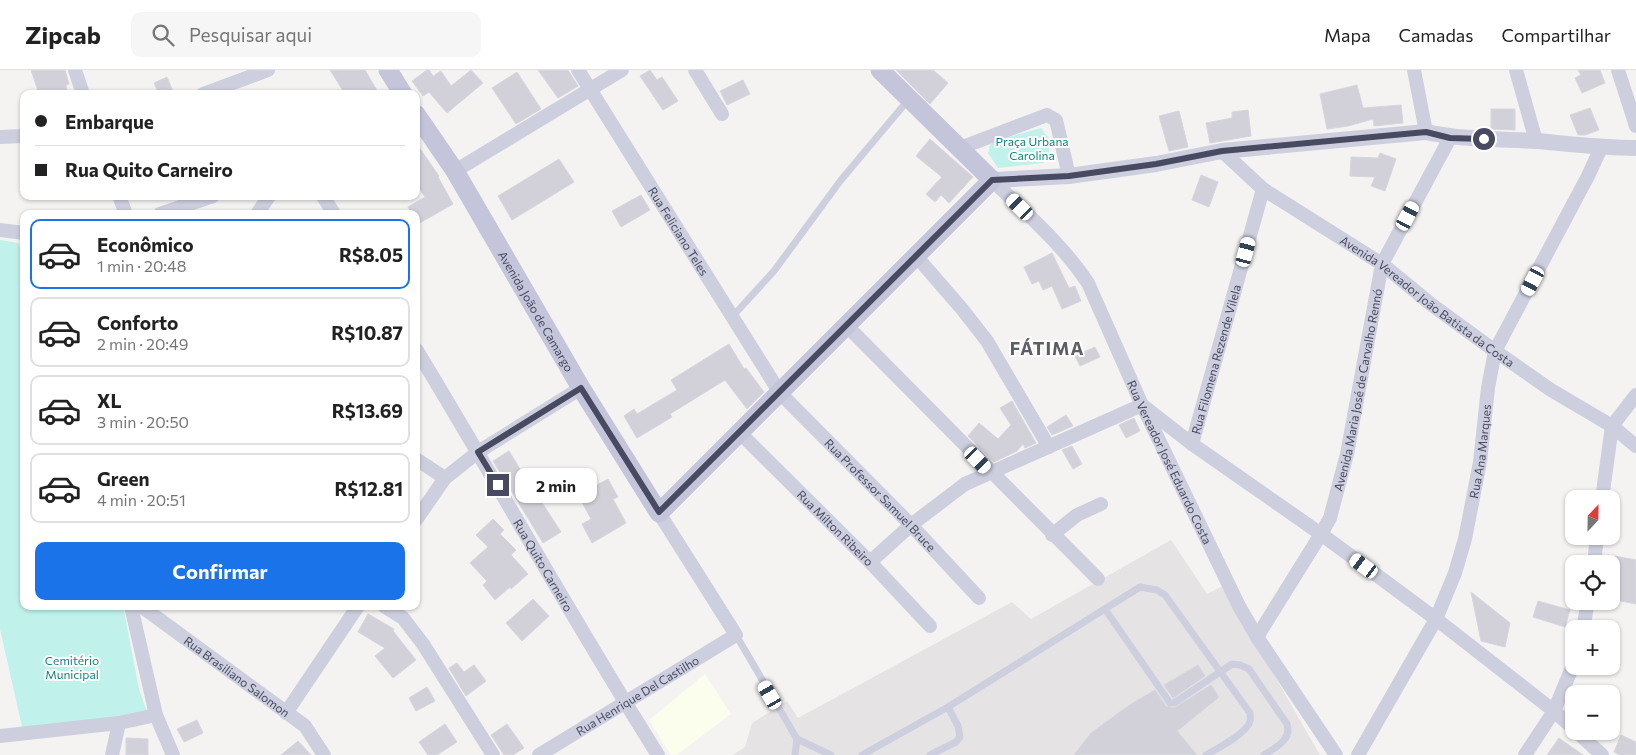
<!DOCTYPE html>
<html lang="pt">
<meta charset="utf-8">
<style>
body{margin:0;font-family:Commissioner,sans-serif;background:#f6f6f6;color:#222;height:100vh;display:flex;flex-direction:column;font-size:19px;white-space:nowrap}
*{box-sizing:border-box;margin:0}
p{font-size:16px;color:#767676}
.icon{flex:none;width:28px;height:28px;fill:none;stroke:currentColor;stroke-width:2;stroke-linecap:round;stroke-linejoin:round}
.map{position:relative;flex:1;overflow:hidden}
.side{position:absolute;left:20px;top:140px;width:400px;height:400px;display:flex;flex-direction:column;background:#fff;border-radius:10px;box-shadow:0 1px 4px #0004}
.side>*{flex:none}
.guide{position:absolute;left:20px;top:20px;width:400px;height:110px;border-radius:10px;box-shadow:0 1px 4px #0004;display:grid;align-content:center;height:110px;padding:0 15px;background:#fff}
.needle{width:32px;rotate:22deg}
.buttons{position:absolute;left:1565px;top:420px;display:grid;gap:10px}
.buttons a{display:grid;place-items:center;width:55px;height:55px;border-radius:10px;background:#fff;box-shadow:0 1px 4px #0004;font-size:25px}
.end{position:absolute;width:22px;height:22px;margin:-11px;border:6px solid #484a61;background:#fff;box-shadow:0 0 0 2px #fff}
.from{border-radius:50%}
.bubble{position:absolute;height:35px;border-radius:10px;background:#fff;box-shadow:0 1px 4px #0004;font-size:16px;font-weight:700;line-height:35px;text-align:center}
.car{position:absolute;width:15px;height:30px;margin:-15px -8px;border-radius:6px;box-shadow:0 0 4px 1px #0007;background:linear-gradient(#fff 24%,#345 0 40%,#fff 0 76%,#345 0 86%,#fff 0)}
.guide b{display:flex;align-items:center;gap:18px;height:48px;font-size:19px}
.guide b+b{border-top:1px solid #e0e0e0}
.guide i{width:12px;height:12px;background:#222}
ul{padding:9px 0 0;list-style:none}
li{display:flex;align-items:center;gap:15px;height:70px;margin:0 10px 8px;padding:0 5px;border:2px solid #e0e0e0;border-radius:10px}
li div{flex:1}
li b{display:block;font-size:19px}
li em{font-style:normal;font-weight:700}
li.on{border-color:#1a73e8}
li>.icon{width:45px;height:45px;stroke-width:1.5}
.action{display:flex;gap:10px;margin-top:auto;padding:10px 15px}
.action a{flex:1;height:58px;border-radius:10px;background:#1a73e8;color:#fff;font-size:20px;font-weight:700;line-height:58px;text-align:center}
header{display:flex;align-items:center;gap:30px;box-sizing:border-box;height:70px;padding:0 25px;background:#fff;border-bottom:1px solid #e0e0e0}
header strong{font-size:24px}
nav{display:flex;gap:28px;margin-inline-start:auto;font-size:18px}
.search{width:350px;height:45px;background:#f6f6f6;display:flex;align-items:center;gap:12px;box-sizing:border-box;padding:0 18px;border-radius:10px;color:#767676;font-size:19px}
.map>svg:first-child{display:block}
</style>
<header>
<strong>Zipcab</strong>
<div class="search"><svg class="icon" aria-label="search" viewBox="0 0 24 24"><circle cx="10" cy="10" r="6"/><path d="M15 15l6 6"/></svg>Pesquisar aqui</div>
<nav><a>Mapa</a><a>Camadas</a><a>Compartilhar</a></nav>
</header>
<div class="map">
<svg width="1636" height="685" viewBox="0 0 1636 685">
<rect width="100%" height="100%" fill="#f4f3f2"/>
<polygon fill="#fbfded" points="705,604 731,644 677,685 671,685 649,650"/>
<polygon fill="#e5e3e4" points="1171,470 1207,524 1223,516 1320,685 733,685 745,677 752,653 787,631 798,648 1012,532 1031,549"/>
<g fill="#c0f2eb">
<polygon points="1041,58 1050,70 1049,83 1044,93 998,98 988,83 991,72"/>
<polygon points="0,170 18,173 24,189 24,536 123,536 139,619 147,642 131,654 23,661 0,559"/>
</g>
<g fill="#d2d1d9" stroke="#d7d6dd">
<polygon points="31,0 65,0 69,14 66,15 67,24 39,24"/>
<polygon points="330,0 365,0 379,24 345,24"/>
<polygon points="427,0 429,0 433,6 441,1 451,16 471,0 483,13 447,43 429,22 423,26 412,11"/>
<polygon points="538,0 568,0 578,16 558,28"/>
<polygon points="650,0 657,10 662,7 678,31 663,40 640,6"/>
<polygon points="896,0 933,0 948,13 930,34"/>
<polygon points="1578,0 1600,0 1605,13 1582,23 1575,8 1581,5"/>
<polygon points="517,2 541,39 516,54 492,18"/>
<polygon points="167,7 174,24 159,24 154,13"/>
<polygon points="743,10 750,24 727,35 720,21"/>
<polygon points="1357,15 1363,38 1401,35 1403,53 1374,56 1373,49 1348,56 1327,59 1320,24"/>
<polygon points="1590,38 1599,60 1585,65 1578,65 1570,45"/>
<polygon points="1491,39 1515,39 1515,60 1491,59"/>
<polygon points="1248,40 1251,66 1210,73 1206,53 1232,48 1232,42"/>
<polygon points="1179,41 1188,77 1169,81 1159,46"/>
<polygon points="930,69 973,107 949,133 941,125 935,132 926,124 942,107 916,86"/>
<polygon points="416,73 439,106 438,107 453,134 418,154 416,144 412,144 408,137 425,127 416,114"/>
<polygon points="1380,83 1396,89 1385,121 1371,116 1375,107 1350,106 1351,87 1378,88"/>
<polygon points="559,89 574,112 512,150 498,126"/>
<polygon points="1201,105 1218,112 1209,137 1192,130"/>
<polygon points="641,125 650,140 621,157 612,141"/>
<polygon points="1052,183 1069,218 1075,216 1081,231 1062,239 1052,216 1043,220 1039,211 1032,214 1024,197"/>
<polygon points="729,274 744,299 746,298 764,322 747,339 725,310 670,344 672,347 637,368 624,346 634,339 637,344 677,320 671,310"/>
<polygon points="1095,277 1100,287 1080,296 1075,286"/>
<polygon points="1012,331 1036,373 1025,378 1023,374 1017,381 994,392 968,366 979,353 998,369 1011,355 1000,338"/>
<polygon points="1066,345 1073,356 1052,365 1047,357"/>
<polygon points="1134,348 1140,361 1126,368 1119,355"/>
<polygon points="1072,376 1082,394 1073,399 1062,380"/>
<polygon points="509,381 540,432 541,431 561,462 543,473 493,391"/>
<polygon points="608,409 618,427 613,429 626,453 592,473 582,454 591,449 578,425"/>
<polygon points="493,449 504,460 500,464 516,480 511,485 528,504 511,519 510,517 495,530 483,515 487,511 470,493 488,477 476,465"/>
<polygon points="1615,486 1636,490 1636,534 1611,529 1611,501"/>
<polygon points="1471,522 1510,553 1505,577 1481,571"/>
<polygon points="533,529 549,546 522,571 506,553"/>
<polygon points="1538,531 1570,540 1565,557 1533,547"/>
<polygon points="368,544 394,559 393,561 416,590 393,608 375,586 385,578 358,562"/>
<polygon points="457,593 464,602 474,595 486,611 466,626 449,598"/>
<polygon points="1198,595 1205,606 1173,628 1164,615"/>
<polygon points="1211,615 1219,627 1177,661 1197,685 1074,685 1091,663 1128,636 1155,620 1166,636 1174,638"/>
<polygon points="427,617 435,631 416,641 409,628"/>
<polygon points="197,650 203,663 184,672 177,659"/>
<polygon points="445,654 457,672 437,685 428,685 419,672"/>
<polygon points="507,654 524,678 513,685 504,685 491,665"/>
<polygon points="1621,665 1636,672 1636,685 1620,685 1614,682"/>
<polygon points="126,668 148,669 148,685 126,685"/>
<polygon points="1559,668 1583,685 1547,685"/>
<polygon points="298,671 311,685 281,685"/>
</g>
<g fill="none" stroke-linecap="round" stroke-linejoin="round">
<g stroke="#cdcfdf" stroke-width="7">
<polyline points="732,247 774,201 841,110 909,29"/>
<path d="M1105,539l65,94h4l58,-39 8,1 9,4 38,55c5,16 -11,23 -23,31"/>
<polyline points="736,565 797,669"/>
<polyline points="797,669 831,685"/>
<polyline points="795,685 797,669"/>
<path d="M862,685l86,-48 192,-120 17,3 8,5 85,118c0,0 1,7 0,8 -2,12 -34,28 -44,34"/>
<polyline points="930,685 956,672 960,667 958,656 948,637"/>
</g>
<g stroke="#cdcfdf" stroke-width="14">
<polyline points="75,0 83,24"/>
<path id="s1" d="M578,0l202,323 131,132 68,73"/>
<polyline points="695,0 722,44"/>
<polyline points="1414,0 1426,62"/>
<polyline points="1516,0 1536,71"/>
<polyline points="1618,0 1636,56"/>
<polyline points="203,24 268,0"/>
<polyline points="0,67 24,66"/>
<polyline points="960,78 1047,45 1056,50 1069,106"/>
<path id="s2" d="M1222,81l41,38 119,75 50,41 63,46 56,39 61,36 24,20"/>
<polyline points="455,101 622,0"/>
<path id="s3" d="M992,110c34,33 70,64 96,103l54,122 97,201 18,31 79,118"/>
<polyline points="119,126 126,144"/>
<polyline points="323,126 334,144"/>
<polyline points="160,144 213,126"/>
<polyline points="257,144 269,126"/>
<polyline points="0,160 24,163"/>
<polyline points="916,186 962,239 987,271 1049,377"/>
<polyline points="846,255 1098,509"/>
<path id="s4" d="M416,279c82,135 158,273 242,406"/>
<path id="s5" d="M739,362l131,130 60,64"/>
<path id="s6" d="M1192,374l71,-255"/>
<polyline points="416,389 445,408"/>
<polyline points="1602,429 1612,356 1636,325"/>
<polyline points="416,450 445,408 478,382 581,318"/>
<polyline points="1052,465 1077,445 1101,434"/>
<polyline points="870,492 911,455 965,414 1142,335 1192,374 1321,464 1436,549 1554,641 1574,659"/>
<polyline points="1594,494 1597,466"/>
<polyline points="131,536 156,645 173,685"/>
<path id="s7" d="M141,536l164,120 19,29"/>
<polyline points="384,536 403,548 423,574 493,685"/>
<polyline points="1583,559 1588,531"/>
<path id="s8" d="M1257,567l64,-103 9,-16 17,-64 35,-190 68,-126"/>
<polyline points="286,643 358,536"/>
<polyline points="1576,661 1602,685"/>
<polyline points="0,666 119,653 156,645"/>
<polyline points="112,685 119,653"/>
<path id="s9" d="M539,685l197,-120 -77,-122"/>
<path id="s10" d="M1358,685l78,-136 19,-46 10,-34 15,-77 8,-74 7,-37 93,-175 13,-28"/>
<polyline points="1525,685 1554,641 1574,593"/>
</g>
<path stroke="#cdcfdf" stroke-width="16" d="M992,110l77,-4 87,-12 66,-13 204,-19c37,8 74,7 111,9 33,3 66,7 99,7"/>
<g stroke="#c4c5db" stroke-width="19">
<polyline points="388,0 403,24"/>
<path id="s11" d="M416,44l39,57 126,217 78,125 333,-333 -112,-110"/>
</g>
</g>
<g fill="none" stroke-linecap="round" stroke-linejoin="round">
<polyline stroke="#484a61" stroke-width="6" points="498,415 478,382 581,318 659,442 992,110 1069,106 1156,94 1222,81 1426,62 1450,68 1484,69"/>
</g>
<g text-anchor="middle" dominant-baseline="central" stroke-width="4" stroke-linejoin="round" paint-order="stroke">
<g font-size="12" fill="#13837e" stroke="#fff">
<text x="1032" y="71">Praça Urbana<tspan x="1032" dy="14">Carolina</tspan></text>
<text x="72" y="590">Cemitério<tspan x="72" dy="14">Municipal</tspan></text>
</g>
<g font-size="12" fill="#484a61" stroke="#fff">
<text stroke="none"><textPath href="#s1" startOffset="190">Rua Feliciano Teles</textPath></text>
<text stroke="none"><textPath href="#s2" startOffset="255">Avenida Vereador João Batista da Costa</textPath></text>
<text stroke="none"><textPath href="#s11" startOffset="231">Avenida João de Camargo</textPath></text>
<text stroke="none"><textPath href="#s6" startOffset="88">Rua Filomena Rezende Vilela</textPath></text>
<text stroke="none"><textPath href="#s8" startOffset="271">Avenida Maria José de Carvalho Rennó</textPath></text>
<text stroke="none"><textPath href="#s10" startOffset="331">Rua Ana Marques</textPath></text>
<text stroke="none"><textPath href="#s3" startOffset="338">Rua Vereador José Eduardo Costa</textPath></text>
<text stroke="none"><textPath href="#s1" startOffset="524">Rua Professor Samuel Bruce</textPath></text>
<text stroke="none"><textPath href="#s5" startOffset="136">Rua Mílton Ribeiro</textPath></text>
<text stroke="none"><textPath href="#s4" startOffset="251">Rua Quito Carneiro</textPath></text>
<text stroke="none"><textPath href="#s7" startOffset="119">Rua Brasiliano Salomon</textPath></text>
<text stroke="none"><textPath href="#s9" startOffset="115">Rua Henrique Del Castilho</textPath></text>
</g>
<g font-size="18" font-weight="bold" letter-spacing="1" fill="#5e5e67" stroke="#fff">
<text x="1047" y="278">FÁTIMA</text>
</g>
</g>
</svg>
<div class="buttons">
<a><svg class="needle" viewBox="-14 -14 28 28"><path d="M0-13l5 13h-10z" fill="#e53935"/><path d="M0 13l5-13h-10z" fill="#767676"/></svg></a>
<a><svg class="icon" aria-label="locate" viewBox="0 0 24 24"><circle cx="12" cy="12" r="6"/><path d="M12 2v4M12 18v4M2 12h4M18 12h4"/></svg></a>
<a>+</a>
<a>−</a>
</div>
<i class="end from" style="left:1484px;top:69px"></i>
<i class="end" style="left:498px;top:415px"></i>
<div class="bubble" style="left:515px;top:398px;width:82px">2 min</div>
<i class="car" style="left:1020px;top:137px;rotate:315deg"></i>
<i class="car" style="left:1408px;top:146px;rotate:28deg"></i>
<i class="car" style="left:1246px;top:182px;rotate:15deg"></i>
<i class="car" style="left:1533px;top:211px;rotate:208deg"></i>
<i class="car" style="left:978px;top:390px;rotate:136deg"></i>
<i class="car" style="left:1364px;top:496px;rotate:306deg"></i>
<i class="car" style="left:770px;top:625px;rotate:330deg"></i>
<div class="guide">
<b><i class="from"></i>Embarque</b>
<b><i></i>Rua Quito Carneiro</b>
</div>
<section class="side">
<ul>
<li class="on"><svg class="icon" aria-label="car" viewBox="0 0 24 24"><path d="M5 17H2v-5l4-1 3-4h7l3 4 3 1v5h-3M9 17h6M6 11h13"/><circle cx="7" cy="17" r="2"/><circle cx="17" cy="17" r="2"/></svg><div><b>Econômico</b><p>1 min · 20:48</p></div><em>R$8.05</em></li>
<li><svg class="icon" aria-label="car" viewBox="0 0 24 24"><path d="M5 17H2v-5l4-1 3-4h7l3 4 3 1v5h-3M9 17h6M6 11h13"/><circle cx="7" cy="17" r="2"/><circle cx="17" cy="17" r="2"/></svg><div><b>Conforto</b><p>2 min · 20:49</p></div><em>R$10.87</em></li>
<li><svg class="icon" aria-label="car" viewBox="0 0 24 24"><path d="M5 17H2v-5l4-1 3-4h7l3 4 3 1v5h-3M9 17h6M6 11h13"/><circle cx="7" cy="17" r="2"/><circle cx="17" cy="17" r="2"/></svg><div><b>XL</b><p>3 min · 20:50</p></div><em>R$13.69</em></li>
<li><svg class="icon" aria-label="car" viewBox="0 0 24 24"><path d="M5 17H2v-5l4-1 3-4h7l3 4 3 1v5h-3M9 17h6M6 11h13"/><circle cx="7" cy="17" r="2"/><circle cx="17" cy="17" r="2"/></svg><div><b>Green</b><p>4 min · 20:51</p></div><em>R$12.81</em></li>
</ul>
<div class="action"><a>Confirmar</a></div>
</section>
</div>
